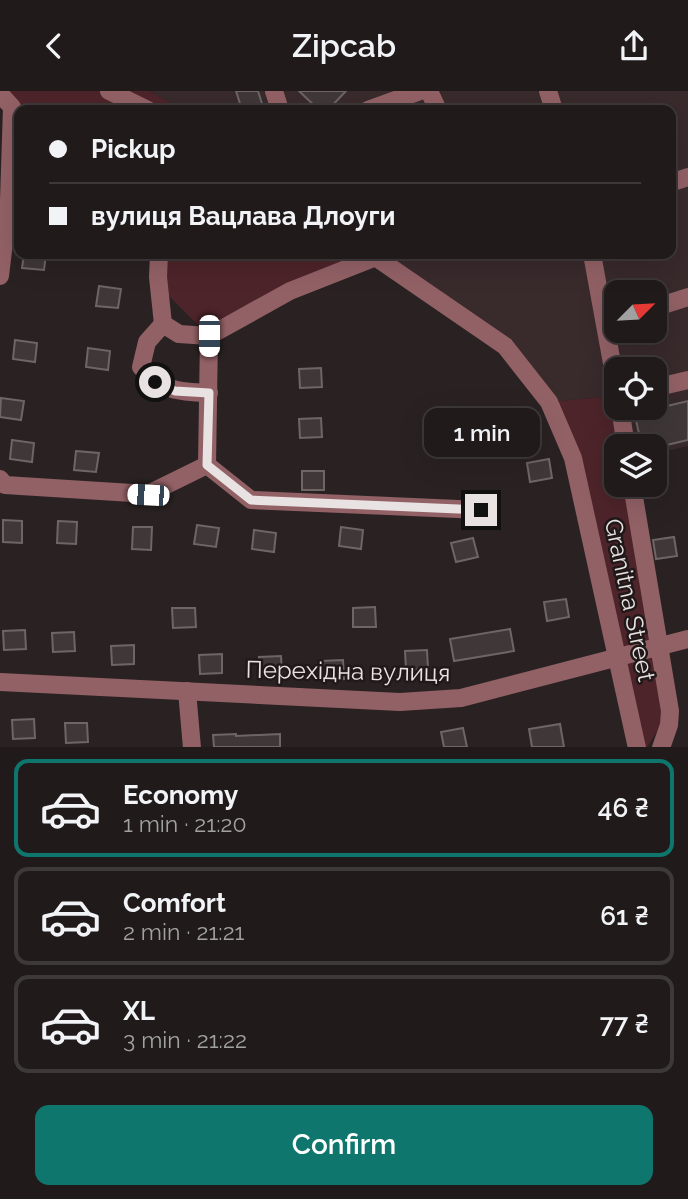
<!DOCTYPE html>
<meta charset="utf-8">
<style>
body{margin:0;font-family:Raleway,sans-serif;background:#2d2727;color:#f1f3f6;height:100vh;display:flex;flex-direction:column;font-size:26px;white-space:nowrap}
*{box-sizing:border-box;margin:0}
p{font-size:23px;color:#a2a1a2}
.icon{flex:none;width:38px;height:38px;fill:none;stroke:currentColor;stroke-width:2;stroke-linecap:round;stroke-linejoin:round}
.map{position:relative;height:656px;overflow:hidden}
.details{display:flex;flex-direction:column;background:#201a1a;flex:1}
.details>*{flex:none}
.banner{position:absolute;left:14px;top:14px;width:662px;height:154px;border-radius:14px;box-shadow:0 7px 28px #0002,0 0 0 2px #3d3839;display:grid;align-content:center;height:154px;padding:0 35px;background:#201a1a}
.needle{width:46px;rotate:66deg}
.controls{position:absolute;left:604px;top:189px;display:grid;gap:14px}
.controls a{display:grid;place-items:center;width:63px;height:63px;border-radius:14px;background:#201a1a;box-shadow:0 7px 28px #0002,0 0 0 2px #3d3839;font-size:35px}
.end{position:absolute;width:32px;height:32px;margin:-16px;border:9px solid #e8e2e3;background:#111;box-shadow:0 0 0 4px #111}
.from{border-radius:50%}
.bubble{position:absolute;height:49px;border-radius:14px;background:#201a1a;box-shadow:0 7px 28px #0002,0 0 0 2px #3d3839;font-size:23px;font-weight:600;line-height:49px;text-align:center}
.car{position:absolute;width:21px;height:42px;margin:-21px -10px;border-radius:9px;box-shadow:0 0 5px 2px #0007;background:linear-gradient(#fff 24%,#345 0 40%,#fff 0 76%,#345 0 86%,#fff 0)}
.banner b{display:flex;align-items:center;gap:24px;height:66px;font-size:26px}
.banner b+b{border-top:2px solid #3d3839}
.banner i{width:18px;height:18px;background:#f1f3f6}
ul{padding:12px 0 0;list-style:none}
li{display:flex;align-items:center;gap:21px;height:98px;margin:0 14px 10px;padding:0 21px;border:4px solid #3d3839;border-radius:14px}
li div{flex:1}
li b{display:block;font-size:26px}
li em{font-style:normal;font-weight:600}
li.active{border-color:#0f766e}
li>.icon{width:63px;height:63px;stroke-width:1.5}
.cta{display:flex;gap:14px;margin-top:auto;padding:14px 35px}
.cta a{flex:1;height:80px;border-radius:14px;background:#0f766e;color:#fff;font-size:28px;font-weight:600;line-height:80px;text-align:center}
header{display:flex;justify-content:space-between;align-items:center;height:91px;padding:0 35px;background:#201a1a;font-size:32px;font-weight:600}
.map>svg:first-child{display:block}
</style>
<header><svg class="icon" aria-label="back" viewBox="0 0 24 24"><path d="M15 5l-7 7 7 7"/></svg>Zipcab<svg class="icon" aria-label="share" viewBox="0 0 24 24"><path d="M12 15V3M7 8l5-5 5 5M5 13v7h14v-7"/></svg></header>
<div class="map">
<svg width="688" height="657" viewBox="0 0 688 657">
<rect width="100%" height="100%" fill="#2a2222"/>
<path fill="#392a2c" fill-rule="evenodd" d="M149,0h539v355l-33,8 -1,-8h-28l-6,-38h34v-39h-38v27l-67,6 -44,-56 -133,-92h298v-144h-486zM616,201h38v39h-38z"/>
<g fill="#4d242a">
<polygon points="0,0 149,0 184,19 20,19"/>
<polygon points="155,163 372,163 209,245 154,190"/>
<polygon points="616,305 616,317 626,355 616,355 616,394 632,394 670,620 647,656 637,656 588,432 549,311"/>
</g>
<g fill="#403838" stroke="#6e6565" stroke-width="2">
<polygon points="236,0 258,0 264,19 242,19"/>
<polygon points="299,0 346,0 328,19 319,19"/>
<polygon points="24,163 46,163 44,179 22,177"/>
<polygon points="99,195 121,198 118,217 96,215"/>
<polygon points="15,249 37,252 35,271 13,268"/>
<polygon points="88,257 110,260 108,279 86,276"/>
<polygon points="321,277 322,296 300,297 299,278"/>
<polygon points="665,306 667,315 688,310 688,349 654,357 654,355 642,355 633,317 654,317 654,308"/>
<polygon points="1,307 24,310 21,329 0,326"/>
<polygon points="321,327 322,346 300,347 299,328"/>
<polygon points="504,330 508,348 486,352 485,348 441,356 438,337 460,333 460,338"/>
<polygon points="12,349 34,352 32,371 10,368"/>
<polygon points="76,360 99,362 96,381 74,379"/>
<polygon points="549,368 552,387 530,391 527,372"/>
<rect x="302" y="380" width="22" height="19"/>
<polygon points="3,429 22,430 22,452 3,451"/>
<polygon points="58,430 77,431 76,453 57,452"/>
<polygon points="197,434 219,437 216,456 194,453"/>
<polygon points="133,436 152,436 151,459 132,458"/>
<polygon points="341,436 363,439 361,458 339,455"/>
<polygon points="254,439 276,442 274,461 252,458"/>
<polygon points="674,446 677,465 656,468 653,449"/>
<polygon points="473,447 478,466 456,471 451,452"/>
<polygon points="566,508 569,526 547,530 544,511"/>
<polygon points="375,516 376,536 353,536 353,517"/>
<polygon points="172,517 195,517 196,536 173,537"/>
<polygon points="510,538 514,560 454,570 450,548"/>
<polygon points="25,539 26,558 4,559 3,540"/>
<polygon points="74,541 75,560 53,561 52,542"/>
<polygon points="134,554 134,573 112,574 111,555"/>
<polygon points="427,559 428,578 406,579 405,560"/>
<polygon points="222,563 222,582 200,583 199,564"/>
<polygon points="281,565 282,584 260,585 259,566"/>
<polygon points="343,569 344,588 321,589 321,570"/>
<polygon points="34,628 35,647 13,648 12,629"/>
<polygon points="65,632 87,632 88,651 66,652"/>
<polygon points="560,633 564,656 532,656 529,638"/>
<polygon points="463,637 467,656 444,656 441,641"/>
<polygon points="236,643 236,645 280,643 280,656 214,656 213,644"/>
</g>
<g fill="none" stroke-linecap="round" stroke-linejoin="round">
<g stroke="#926166" stroke-width="18">
<polyline points="109,0 148,19"/>
<polyline points="274,0 280,19"/>
<polyline points="429,0 438,19"/>
<polyline points="548,0 554,19"/>
<polyline points="0,3 12,16 9,109 0,185"/>
<polyline points="368,19 420,0"/>
<polyline points="670,92 688,86"/>
<polyline points="159,163 158,186 163,233 179,243 209,245"/>
<polyline points="371,163 505,255 549,311 573,367 637,657"/>
<polyline points="592,163 616,294"/>
<polyline points="654,217 688,206"/>
<path d="M163,233l-16,18 -6,25c23,24 36,25 68,26"/>
<polyline points="654,297 688,289"/>
<polyline points="620,317 626,355"/>
<polyline points="207,374 209,245 290,200 384,163"/>
<polyline points="0,388 5,394 148,403 207,374 251,409 481,419"/>
<polyline points="632,394 670,620 669,634 661,657"/>
<polyline points="0,591 400,611 461,607 688,548"/>
<polyline points="187,600 192,657"/>
</g>
</g>
<g fill="none" stroke-linecap="round" stroke-linejoin="round">
<polyline stroke="#e8e2e3" stroke-width="9" points="155,291 175,300 209,302 207,374 251,409 481,419"/>
</g>
<g text-anchor="middle" dominant-baseline="central" stroke-width="5" stroke-linejoin="round" paint-order="stroke">
<g font-size="24" fill="#e8e2e3" stroke="#201819">
<text transform="translate(630 509) rotate(78)">Granitna Street</text>
<text transform="translate(348 580) rotate(1)">Перехідна вулиця</text>
</g>
</g>
</svg>
<div class="controls">
<a><svg class="needle" viewBox="-14 -14 28 28"><path d="M0-13l5 13h-10z" fill="#e53935"/><path d="M0 13l5-13h-10z" fill="#a2a1a2"/></svg></a>
<a><svg class="icon" aria-label="locate" viewBox="0 0 24 24"><circle cx="12" cy="12" r="6"/><path d="M12 2v4M12 18v4M2 12h4M18 12h4"/></svg></a>
<a><svg class="icon" aria-label="layers" viewBox="0 0 24 24"><path d="M12 4l9 5-9 5-9-5zM3 14l9 5 9-5"/></svg></a>
</div>
<i class="end from" style="left:155px;top:291px"></i>
<i class="end" style="left:481px;top:419px"></i>
<div class="bubble" style="left:424px;top:317px;width:116px">1 min</div>
<i class="car" style="left:209px;top:245px;rotate:180deg"></i>
<i class="car" style="left:148px;top:404px;rotate:273deg"></i>
<div class="banner">
<b><i class="from"></i>Pickup</b>
<b><i></i>вулиця Вацлава Длоуги</b>
</div>
</div>
<section class="details">
<ul>
<li class="active"><svg class="icon" aria-label="car" viewBox="0 0 24 24"><path d="M5 17H2v-5l4-1 3-4h7l3 4 3 1v5h-3M9 17h6M6 11h13"/><circle cx="7" cy="17" r="2"/><circle cx="17" cy="17" r="2"/></svg><div><b>Economy</b><p>1 min · 21:20</p></div><em>46 ₴</em></li>
<li><svg class="icon" aria-label="car" viewBox="0 0 24 24"><path d="M5 17H2v-5l4-1 3-4h7l3 4 3 1v5h-3M9 17h6M6 11h13"/><circle cx="7" cy="17" r="2"/><circle cx="17" cy="17" r="2"/></svg><div><b>Comfort</b><p>2 min · 21:21</p></div><em>61 ₴</em></li>
<li><svg class="icon" aria-label="car" viewBox="0 0 24 24"><path d="M5 17H2v-5l4-1 3-4h7l3 4 3 1v5h-3M9 17h6M6 11h13"/><circle cx="7" cy="17" r="2"/><circle cx="17" cy="17" r="2"/></svg><div><b>XL</b><p>3 min · 21:22</p></div><em>77 ₴</em></li>
</ul>
<div class="cta"><a>Confirm</a></div>
</section>
